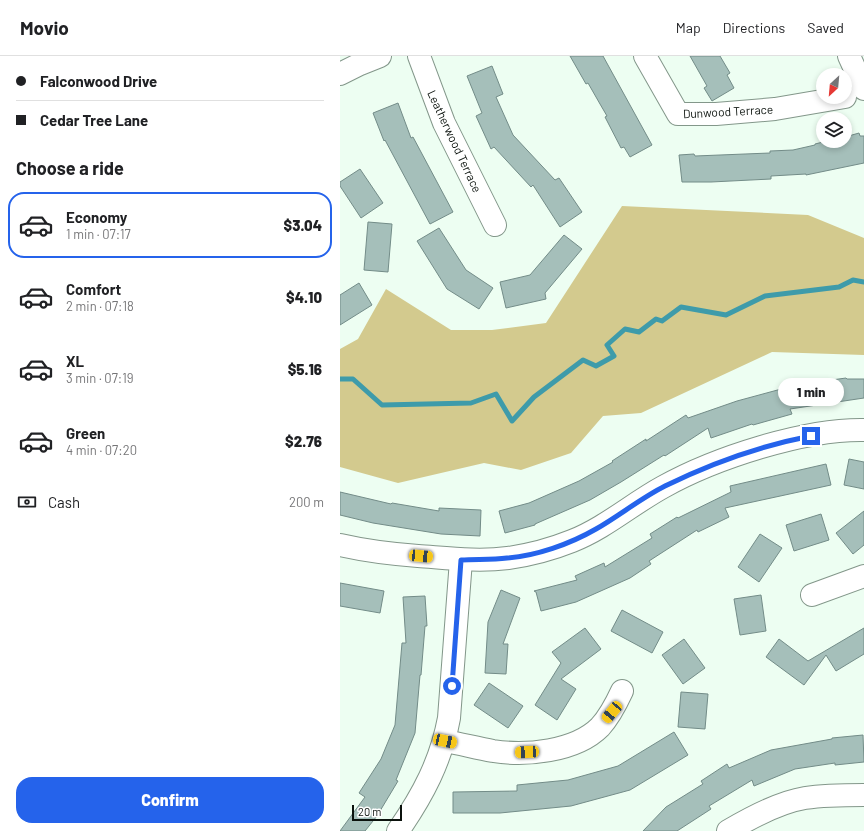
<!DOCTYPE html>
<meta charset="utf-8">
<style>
body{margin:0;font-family:Barlow,sans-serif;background:#f2f2f2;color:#202124;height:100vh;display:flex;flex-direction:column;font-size:15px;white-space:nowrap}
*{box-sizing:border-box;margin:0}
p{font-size:13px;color:#757577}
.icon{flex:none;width:22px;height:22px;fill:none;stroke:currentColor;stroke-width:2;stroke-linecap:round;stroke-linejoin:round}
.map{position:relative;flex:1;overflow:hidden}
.sheet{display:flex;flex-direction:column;background:#fff;width:340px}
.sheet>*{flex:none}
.hud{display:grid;align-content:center;height:88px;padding:0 16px;background:#fff}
.needle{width:26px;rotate:206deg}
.fabs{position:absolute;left:476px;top:12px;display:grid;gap:8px}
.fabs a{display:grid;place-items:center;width:36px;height:36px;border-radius:50%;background:#fff;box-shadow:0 2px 6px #0003;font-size:20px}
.scale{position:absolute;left:12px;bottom:10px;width:50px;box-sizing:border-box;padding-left:4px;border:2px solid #0b120d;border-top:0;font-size:11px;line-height:14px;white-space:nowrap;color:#0b120d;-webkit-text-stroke:3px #fff;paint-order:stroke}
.end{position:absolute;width:18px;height:18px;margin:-9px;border:5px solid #2563eb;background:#fff;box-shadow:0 0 0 2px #fff}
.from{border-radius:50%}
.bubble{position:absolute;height:28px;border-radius:14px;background:#fff;box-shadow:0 2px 6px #0003;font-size:13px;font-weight:800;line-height:28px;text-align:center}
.car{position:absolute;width:12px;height:24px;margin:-12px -6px;border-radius:5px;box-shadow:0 0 3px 1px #0007;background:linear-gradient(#f5c518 24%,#345 0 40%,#f5c518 0 76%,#345 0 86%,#f5c518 0)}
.hud b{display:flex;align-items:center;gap:14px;height:38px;font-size:15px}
.hud b+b{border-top:1px solid #e0e0e0}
.hud i{width:10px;height:10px;background:#202124}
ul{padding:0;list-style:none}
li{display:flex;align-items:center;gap:12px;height:66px;margin:0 8px 6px;padding:0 8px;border:2px solid transparent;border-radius:16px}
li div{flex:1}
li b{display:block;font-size:15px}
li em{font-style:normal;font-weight:800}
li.current{border-color:#2563eb}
li>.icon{width:36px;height:36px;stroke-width:1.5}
h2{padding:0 16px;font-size:18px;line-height:48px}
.pay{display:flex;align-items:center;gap:10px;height:44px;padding:0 16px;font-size:15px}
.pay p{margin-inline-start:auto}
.button{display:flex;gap:8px;margin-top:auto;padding:8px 16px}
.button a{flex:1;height:46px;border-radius:16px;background:#2563eb;color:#fff;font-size:16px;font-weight:800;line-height:46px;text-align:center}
header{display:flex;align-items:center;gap:24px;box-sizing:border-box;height:56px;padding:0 20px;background:#fff;border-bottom:1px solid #e0e0e0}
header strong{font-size:19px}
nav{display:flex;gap:22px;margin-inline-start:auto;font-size:14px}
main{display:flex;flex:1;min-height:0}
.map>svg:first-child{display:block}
</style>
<header>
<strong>Movio</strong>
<nav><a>Map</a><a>Directions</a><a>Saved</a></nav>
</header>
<main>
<section class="sheet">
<div class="hud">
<b><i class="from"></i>Falconwood Drive</b>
<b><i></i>Cedar Tree Lane</b>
</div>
<h2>Choose a ride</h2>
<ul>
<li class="current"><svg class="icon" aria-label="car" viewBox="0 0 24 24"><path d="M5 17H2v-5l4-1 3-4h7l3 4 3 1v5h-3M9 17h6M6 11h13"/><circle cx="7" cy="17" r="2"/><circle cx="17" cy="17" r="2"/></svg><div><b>Economy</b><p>1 min · 07:17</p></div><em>$3.04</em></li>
<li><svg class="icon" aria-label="car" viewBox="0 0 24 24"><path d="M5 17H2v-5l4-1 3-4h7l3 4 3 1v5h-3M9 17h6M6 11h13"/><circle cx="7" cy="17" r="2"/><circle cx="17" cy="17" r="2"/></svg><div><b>Comfort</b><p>2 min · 07:18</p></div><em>$4.10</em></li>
<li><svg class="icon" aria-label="car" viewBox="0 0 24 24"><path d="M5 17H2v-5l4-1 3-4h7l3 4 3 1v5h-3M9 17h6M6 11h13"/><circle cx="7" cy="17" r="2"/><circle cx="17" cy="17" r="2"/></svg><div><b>XL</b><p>3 min · 07:19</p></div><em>$5.16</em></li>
<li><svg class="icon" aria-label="car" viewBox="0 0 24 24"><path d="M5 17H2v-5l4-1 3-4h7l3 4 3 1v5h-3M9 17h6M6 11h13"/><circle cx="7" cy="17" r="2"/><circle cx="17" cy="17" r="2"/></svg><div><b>Green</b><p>4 min · 07:20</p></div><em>$2.76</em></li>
</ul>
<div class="pay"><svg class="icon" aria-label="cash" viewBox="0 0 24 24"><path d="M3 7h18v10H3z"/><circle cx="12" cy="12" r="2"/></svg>Cash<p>200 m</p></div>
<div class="button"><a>Confirm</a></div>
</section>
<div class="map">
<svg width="524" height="775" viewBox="0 0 524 775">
<rect width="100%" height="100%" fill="#edfef2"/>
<polygon fill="#d3ca8e" points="282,150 468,159 524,182 524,299 432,296 301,357 263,360 231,397 181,414 144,407 58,427 0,411 0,293 18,283 46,233 111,274 152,274 206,267"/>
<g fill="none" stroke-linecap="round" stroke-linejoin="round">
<polyline stroke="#3e9baa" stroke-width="5" points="0,323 13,323 42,349 131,347 156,338 172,365 194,341 243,304 256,310 274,300 267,289 285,273 299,276 316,263 322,265 341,251 386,259 425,240 499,231 513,224 524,226"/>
</g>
<g fill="#a5bfba" stroke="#738c88">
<polygon points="230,0 263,0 312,89 290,101 284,91 281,92 265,61 267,60 260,48 248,27 246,28"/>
<polygon points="350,0 380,0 390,17 387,19 394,32 372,45 364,32 367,30"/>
<polygon points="152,10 163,38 156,41 173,79 215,124 219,122 242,156 220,171 193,129 191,131 154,91 151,93 136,60 142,57 127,20"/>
<polygon points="58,47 71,82 73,81 113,156 90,168 45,84 44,85 33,57"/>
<polygon points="519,77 520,80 524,80 524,107 466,119 466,118 431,120 431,123 371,126 342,126 339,99 354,98 355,100 430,97 430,95 453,94 475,89 475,88 487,85 505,85 505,81"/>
<polygon points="20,113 43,147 21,162 0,130 0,126"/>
<polygon points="28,166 52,168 48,216 24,214"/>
<polygon points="99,172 126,214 153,232 139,253 107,233 77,185"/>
<polygon points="224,179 242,193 205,237 206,243 166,252 160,226 190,219"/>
<polygon points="19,227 32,249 0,269 0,239"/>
<polygon points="506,322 507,323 524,323 524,342 450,353 452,358 413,369 412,368 371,382 368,372 325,400 324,399 281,426 250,444 195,468 195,469 165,477 159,455 189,447 239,425 273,406 272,405 306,383 306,385 346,359 348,362 397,345 456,329"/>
<polygon points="509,403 524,406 524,433 504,429"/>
<polygon points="486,408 491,429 385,452 389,461 358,476 357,474 309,505 311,508 290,522 236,546 201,555 196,536 194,535 237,524 235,520 264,507 265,511 312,482 310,478 337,461 338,462 391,436 390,430"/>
<polygon points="0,436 51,448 52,447 99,455 99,452 141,454 140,480 101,478 33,467 0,459"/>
<polygon points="524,455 524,489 513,498 496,477"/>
<polygon points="481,458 489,484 454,495 446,469"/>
<polygon points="420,478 442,492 419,526 398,511"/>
<polygon points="0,527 44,535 40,557 0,550"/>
<polygon points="161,534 180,542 163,588 168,588 166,618 145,617 148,566"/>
<polygon points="421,539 426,575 400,579 394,543"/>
<polygon points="85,540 87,570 85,570 81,619 80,619 75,677 56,724 58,725 37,760 25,775 0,775 25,741 19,737 41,703 55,669 62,587 66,587 63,541"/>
<polygon points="282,554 323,576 312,597 271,575"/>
<polygon points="245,572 261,593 221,623 236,633 217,664 195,649 221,607 212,596"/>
<polygon points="524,572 524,598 496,615 486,599 464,629 426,601 439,583 468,605"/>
<polygon points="344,583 365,612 343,628 322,599"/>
<polygon points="149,627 183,650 168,672 134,649"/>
<polygon points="341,636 368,638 365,673 338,671"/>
<polygon points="334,676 348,699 290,734 231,750 160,757 113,757 113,736 177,735 177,729 228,724 278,710"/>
<polygon points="523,679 524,706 495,709 495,707 455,713 414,730 412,724 369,750 371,753 337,775 303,775 326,751 363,728 361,725 387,708 389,712 431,694 492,683 492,682"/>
</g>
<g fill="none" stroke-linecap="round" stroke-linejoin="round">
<g stroke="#83978a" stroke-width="24">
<g id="minor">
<polyline points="79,0 104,67 155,169"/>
<polyline points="305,0 338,58 376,58 435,53 505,41"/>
<polyline points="509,0 524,33"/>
<polyline points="0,18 20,8 40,0"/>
<path d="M0,489c26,6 51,9 78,11 29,2 60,6 90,2 22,-3 44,-9 64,-17 33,-13 60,-37 91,-54 52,-29 141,-58 201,-57"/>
<polyline points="472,539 524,520"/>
<path d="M105,685c16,3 32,7 48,10 32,5 82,1 107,-24 10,-11 16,-23 22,-36"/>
<path d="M58,775c25,-36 43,-70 51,-113l12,-158"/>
<path d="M388,775c22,-13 52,-29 77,-33 20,-3 39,-3 59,-3"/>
</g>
</g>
<use href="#minor" stroke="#fff" stroke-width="22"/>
</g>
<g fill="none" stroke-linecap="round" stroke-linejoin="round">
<path stroke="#2563eb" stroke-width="5" d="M112,630l9,-126c15,-1 31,0 46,-2 29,-2 63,-14 89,-29 23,-13 45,-31 69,-43 47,-23 94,-40 146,-50"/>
</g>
<g text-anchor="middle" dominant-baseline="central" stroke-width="3" stroke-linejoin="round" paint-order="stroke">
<g font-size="12" fill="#0b120d" stroke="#fff">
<text transform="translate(388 55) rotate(-3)">Dunwood Terrace</text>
<text transform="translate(115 85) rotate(65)">Leatherwood Terrace</text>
</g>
</g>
</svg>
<div class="fabs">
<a><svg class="needle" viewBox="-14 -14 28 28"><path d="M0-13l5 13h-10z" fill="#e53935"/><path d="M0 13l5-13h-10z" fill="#757577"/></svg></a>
<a><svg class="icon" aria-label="layers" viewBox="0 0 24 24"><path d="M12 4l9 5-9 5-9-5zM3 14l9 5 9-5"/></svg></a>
</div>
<div class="scale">20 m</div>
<i class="end from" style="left:112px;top:630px"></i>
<i class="end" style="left:471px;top:380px"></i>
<div class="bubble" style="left:438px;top:322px;width:66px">1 min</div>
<i class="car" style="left:81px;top:500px;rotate:95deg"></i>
<i class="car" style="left:272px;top:656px;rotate:220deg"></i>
<i class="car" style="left:105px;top:685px;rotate:102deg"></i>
<i class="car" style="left:187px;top:696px;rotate:267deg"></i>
</div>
</main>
